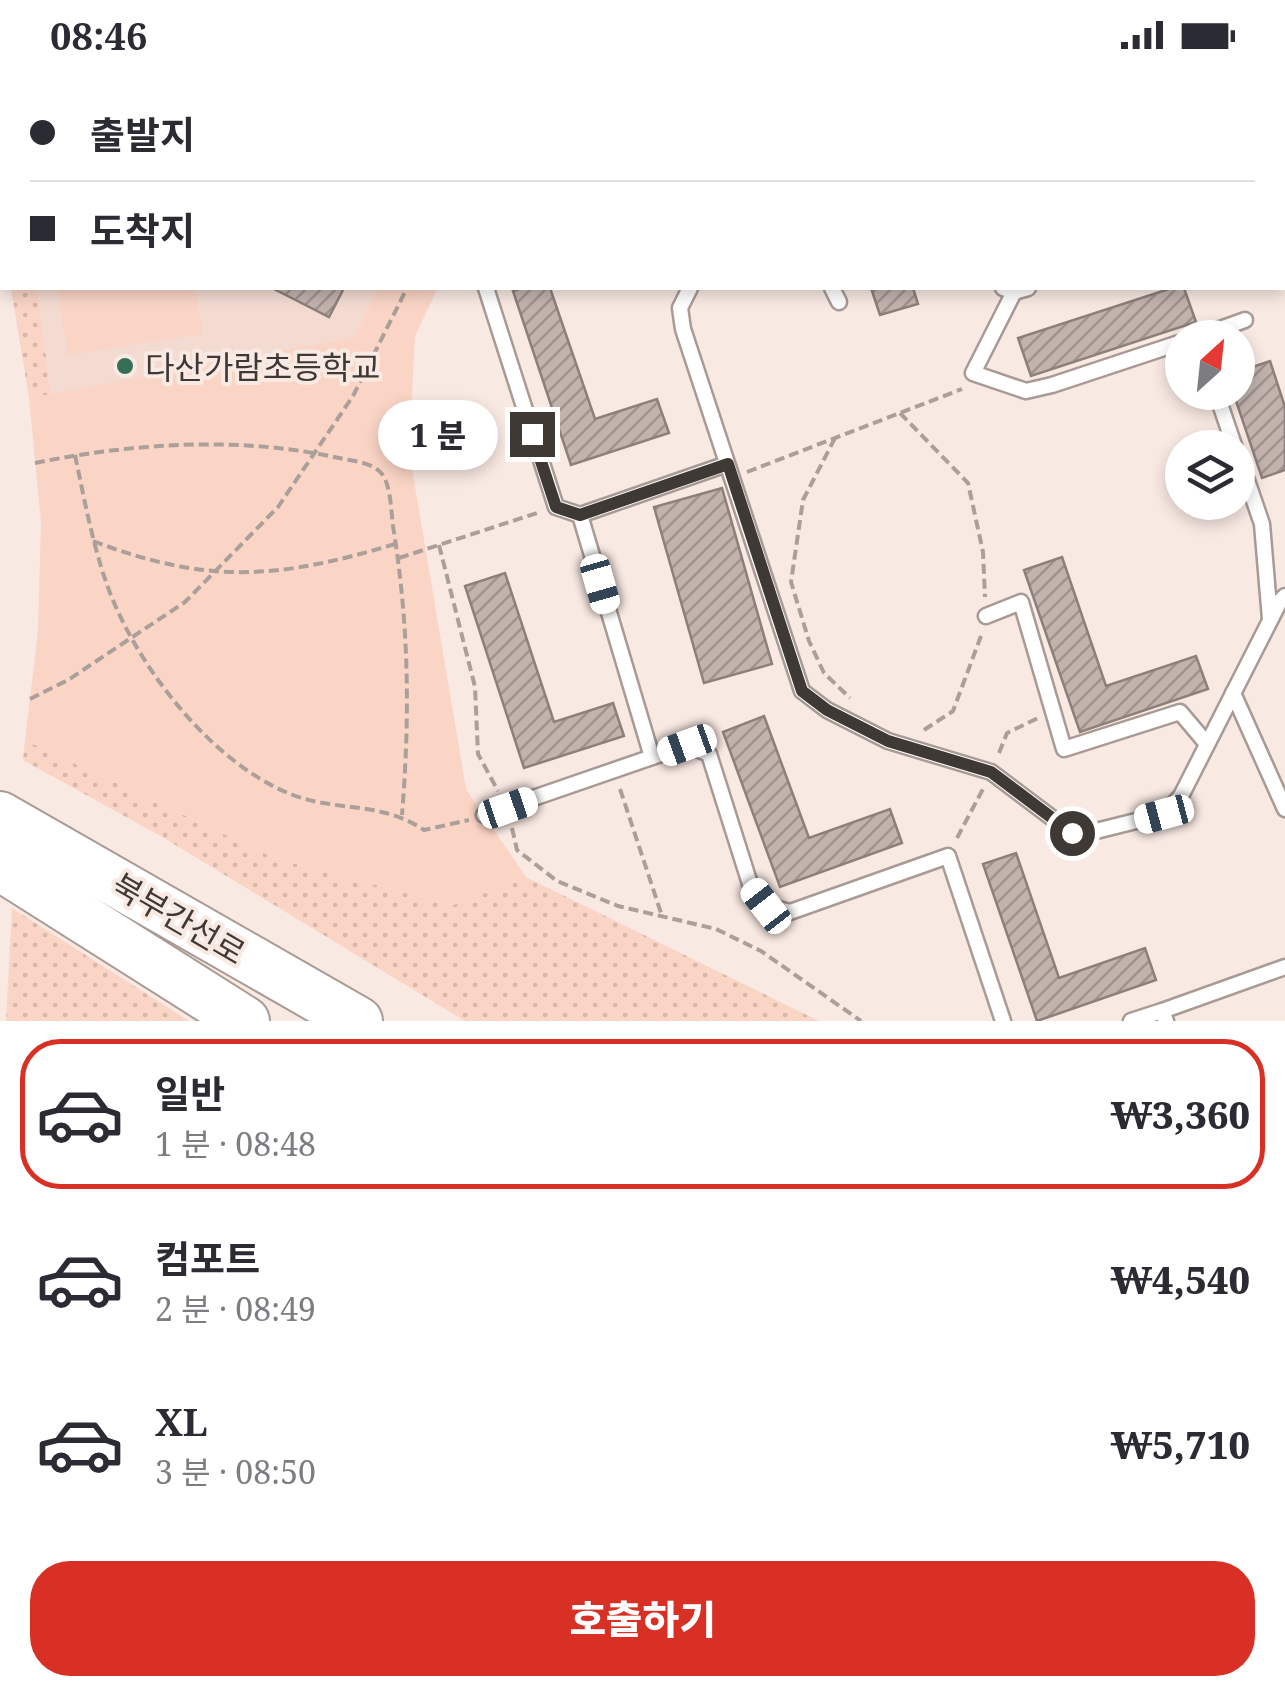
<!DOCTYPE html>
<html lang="ko">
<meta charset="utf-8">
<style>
body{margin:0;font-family:"Noto Serif","Noto Sans KR",serif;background:#f2f2f3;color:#2b2b33;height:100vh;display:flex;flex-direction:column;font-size:38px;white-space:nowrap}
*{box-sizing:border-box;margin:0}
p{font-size:32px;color:#7c7c81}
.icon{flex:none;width:55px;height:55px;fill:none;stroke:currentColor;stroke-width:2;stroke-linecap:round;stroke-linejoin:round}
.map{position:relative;height:951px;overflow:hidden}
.side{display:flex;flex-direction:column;background:#fff;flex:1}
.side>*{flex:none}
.guide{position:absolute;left:0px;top:0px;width:1285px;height:220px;box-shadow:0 5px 15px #0003;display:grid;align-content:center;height:220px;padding:0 30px;background:#fff}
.needle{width:65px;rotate:27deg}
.tools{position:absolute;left:1165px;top:250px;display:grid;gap:20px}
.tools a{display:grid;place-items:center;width:90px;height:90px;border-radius:50%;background:#fff;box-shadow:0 5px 15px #0003;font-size:50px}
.end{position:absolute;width:45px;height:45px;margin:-22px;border:12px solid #3f3936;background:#fff;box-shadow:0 0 0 5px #fff}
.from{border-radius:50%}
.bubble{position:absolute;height:70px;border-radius:35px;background:#fff;box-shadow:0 5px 15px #0003;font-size:32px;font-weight:800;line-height:70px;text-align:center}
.car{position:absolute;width:30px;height:60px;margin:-30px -15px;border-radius:12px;box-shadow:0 0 8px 2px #0007;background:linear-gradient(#fff 24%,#345 0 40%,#fff 0 76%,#345 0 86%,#fff 0)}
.guide b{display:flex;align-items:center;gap:35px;height:95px;font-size:38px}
.guide b+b{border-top:2px solid #e1e1e2}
.guide i{width:25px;height:25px;background:#2b2b33}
ul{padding:18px 0 0;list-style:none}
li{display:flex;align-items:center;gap:30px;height:150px;margin:0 20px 15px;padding:0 10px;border:5px solid transparent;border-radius:40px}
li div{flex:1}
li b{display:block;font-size:38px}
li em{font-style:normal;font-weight:800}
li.selected{border-color:#d93025}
li>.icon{width:90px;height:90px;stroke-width:1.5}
.action{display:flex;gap:20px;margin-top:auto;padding:20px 30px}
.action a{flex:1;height:115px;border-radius:40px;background:#d93025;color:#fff;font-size:40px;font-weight:800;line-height:115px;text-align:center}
.status{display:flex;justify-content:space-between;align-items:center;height:70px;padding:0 50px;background:#fff;direction:ltr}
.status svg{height:28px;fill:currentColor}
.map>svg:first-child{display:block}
</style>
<div class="status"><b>08:46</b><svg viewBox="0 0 49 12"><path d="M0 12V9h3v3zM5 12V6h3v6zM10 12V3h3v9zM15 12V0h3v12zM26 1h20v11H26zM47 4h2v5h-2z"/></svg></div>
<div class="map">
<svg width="1285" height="951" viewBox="0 0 1285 951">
<defs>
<pattern id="grass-dots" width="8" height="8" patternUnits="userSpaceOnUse" patternTransform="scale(2.5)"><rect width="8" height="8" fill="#fad5c6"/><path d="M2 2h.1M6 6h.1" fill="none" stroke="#d7b8ab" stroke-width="1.8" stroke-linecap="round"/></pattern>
<pattern id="building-hatch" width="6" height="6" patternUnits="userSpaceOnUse" patternTransform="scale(2.5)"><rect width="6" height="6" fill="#c2b3ad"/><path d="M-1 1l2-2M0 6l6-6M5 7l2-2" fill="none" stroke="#9f938e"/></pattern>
</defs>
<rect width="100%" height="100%" fill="#f9e9e3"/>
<g fill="#f3dbd2">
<polygon points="10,0 424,0 425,2 10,2"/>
<polygon points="37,218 378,218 354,267 51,325"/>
</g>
<g fill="url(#grass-dots)">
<polygon points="11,218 37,218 51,325 29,328"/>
<polygon points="25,670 277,789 453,835 526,807 819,951 465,951 164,768 23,690"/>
<polygon points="12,838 189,951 6,951"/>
</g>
<g fill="#fad5c6">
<polygon points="57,218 195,218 203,264 68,285"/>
<polygon points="378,218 438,218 415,266 409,381 466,719 526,807 453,835 277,789 25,670 38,561 41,452 29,328 354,267"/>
</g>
<g fill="url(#building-hatch)" stroke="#8d7f7a" stroke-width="2.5">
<polygon points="272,218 344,218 329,247"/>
<polygon points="522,218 550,218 595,349 657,329 669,363 571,395 513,221"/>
<polygon points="871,218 913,218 918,234 880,245"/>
<polygon points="1172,218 1184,218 1196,252 1031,306 1018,268"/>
<polygon points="1270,291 1285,337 1285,400 1262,408 1233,322 1238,322 1238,302"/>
<polygon points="722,418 772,594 704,613 654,437"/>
<polygon points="1062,487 1106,616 1196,586 1208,619 1080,662 1024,500"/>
<polygon points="505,503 554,652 613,633 624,666 524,698 465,516"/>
<polygon points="764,646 809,768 890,739 902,773 780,817 723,662"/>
<polygon points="1016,783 1059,908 1145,878 1156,910 1037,951 983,794"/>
</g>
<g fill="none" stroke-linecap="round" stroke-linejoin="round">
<g stroke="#a89a94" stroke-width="19">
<g id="service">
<polyline points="597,0 598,2"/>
<polyline points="1273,0 1273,2"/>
<polyline points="800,2 801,0"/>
<polyline points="1282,27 1285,31"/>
<polyline points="486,218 556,437 580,445 727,394"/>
<polyline points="690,218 680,238 683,259 802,621 827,640 888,671 991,702 1072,763 1092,762 1164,744 1181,726 1280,531 1285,526"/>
<polyline points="832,218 839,232"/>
<polyline points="1003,218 1014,222 1028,218"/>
<polyline points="1014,222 973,303 1026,321 1052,315 1182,272"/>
<polyline points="1195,268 1245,250"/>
<polyline points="1216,322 1235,378"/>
<polyline points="1238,384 1262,454 1270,549"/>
<polyline points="580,445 652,687"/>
<polyline points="986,546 1021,532 1064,679 1180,642 1207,674"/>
<polyline points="1233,623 1285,739"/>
<polyline points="484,745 687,675 709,684 751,817 766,836 790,842 948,786 1003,951"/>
<polyline points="1162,941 1285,897"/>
<polyline points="1131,951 1162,941 1166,951"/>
</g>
</g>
<g stroke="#a89a94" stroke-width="32">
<polyline id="minor" points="1069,2 1070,0"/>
</g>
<g stroke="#a89a94" stroke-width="40">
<g id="tertiary">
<polyline points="1002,0 1007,2"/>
<polyline points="1282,141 1285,142"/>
</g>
</g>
<g stroke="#a89a94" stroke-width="52">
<g id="trunk">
<polyline points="0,746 358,951"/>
<polyline points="0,796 245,951"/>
</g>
</g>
<g stroke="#ab9f9a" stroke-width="4" stroke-dasharray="10 5" stroke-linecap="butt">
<polyline points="450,0 450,2"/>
<polyline points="900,343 968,413 983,482 985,527"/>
<polyline points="835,368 803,430 791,512 809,571 824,603 850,628"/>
<path d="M75,385c9,43 17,86 31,127 28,81 105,182 187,213 45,17 88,6 131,35l45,-10"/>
<path d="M35,393c99,-20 205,-27 304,-5 13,3 34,4 43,16 9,12 9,37 11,52 16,99 17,189 9,289"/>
<polyline points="747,402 962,319"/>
<path d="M93,471c115,44 186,38 302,3"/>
<polyline points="439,475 475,617 478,684 498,721"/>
<polyline points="399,488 537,443"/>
<polyline points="30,629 68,610 185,532 278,437 353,326 407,218"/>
<polyline points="924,660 953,641 981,566"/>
<polyline points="999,683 1007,663 1038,648"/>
<polyline points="620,719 662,846"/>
<polyline points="512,758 517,780 557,811 618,836 716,859 761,881 861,951"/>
<polyline points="957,768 983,719"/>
</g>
<use href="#service" stroke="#fff" stroke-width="14"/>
<use href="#minor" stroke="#fff" stroke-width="28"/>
<use href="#tertiary" stroke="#fff" stroke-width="35"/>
<use href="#trunk" stroke="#fff" stroke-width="48"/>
</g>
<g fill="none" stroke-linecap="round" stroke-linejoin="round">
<polyline stroke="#3f3936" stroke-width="12" points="532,364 556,437 580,445 728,394 802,621 827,640 888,671 991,702 1072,763"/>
</g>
<circle fill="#356f58" stroke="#f9e9e3" stroke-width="4" cx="125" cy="296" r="10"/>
<g text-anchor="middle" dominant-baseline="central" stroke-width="8" stroke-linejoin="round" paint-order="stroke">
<g font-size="32" fill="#3f3936" stroke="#f9e9e3" text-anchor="start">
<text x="145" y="296">다산가람초등학교</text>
</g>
<g font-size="32" fill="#3f3936" stroke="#f9e9e3">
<text transform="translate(179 848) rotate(30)">북부간선로</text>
</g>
</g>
</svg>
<div class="tools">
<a><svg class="needle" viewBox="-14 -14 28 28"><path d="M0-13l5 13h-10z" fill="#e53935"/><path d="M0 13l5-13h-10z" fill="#7c7c81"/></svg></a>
<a><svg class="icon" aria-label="layers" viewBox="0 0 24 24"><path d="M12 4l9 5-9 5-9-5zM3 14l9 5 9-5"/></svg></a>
</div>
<i class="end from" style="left:1072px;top:763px"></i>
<i class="end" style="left:532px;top:364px"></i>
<div class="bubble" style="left:378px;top:330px;width:120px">1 분</div>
<i class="car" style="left:600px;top:514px;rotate:164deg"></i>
<i class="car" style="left:687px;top:675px;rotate:250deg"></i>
<i class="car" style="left:508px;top:738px;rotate:71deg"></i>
<i class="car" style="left:1164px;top:744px;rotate:255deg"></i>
<i class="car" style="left:766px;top:836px;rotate:322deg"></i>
<div class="guide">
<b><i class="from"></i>출발지</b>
<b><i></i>도착지</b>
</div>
</div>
<section class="side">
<ul>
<li class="selected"><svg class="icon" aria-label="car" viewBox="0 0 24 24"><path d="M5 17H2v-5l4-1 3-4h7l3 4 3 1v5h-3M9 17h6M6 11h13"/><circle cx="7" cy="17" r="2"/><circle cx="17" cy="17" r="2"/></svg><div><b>일반</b><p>1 분 · 08:48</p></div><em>₩3,360</em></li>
<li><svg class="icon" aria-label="car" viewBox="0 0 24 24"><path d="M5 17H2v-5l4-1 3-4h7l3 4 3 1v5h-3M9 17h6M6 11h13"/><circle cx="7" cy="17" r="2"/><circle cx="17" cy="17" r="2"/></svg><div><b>컴포트</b><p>2 분 · 08:49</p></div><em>₩4,540</em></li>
<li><svg class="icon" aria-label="car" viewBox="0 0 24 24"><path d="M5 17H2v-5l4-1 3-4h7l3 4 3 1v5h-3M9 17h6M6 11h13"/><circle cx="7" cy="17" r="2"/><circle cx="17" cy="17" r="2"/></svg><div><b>XL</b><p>3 분 · 08:50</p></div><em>₩5,710</em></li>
</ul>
<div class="action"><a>호출하기</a></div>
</section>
